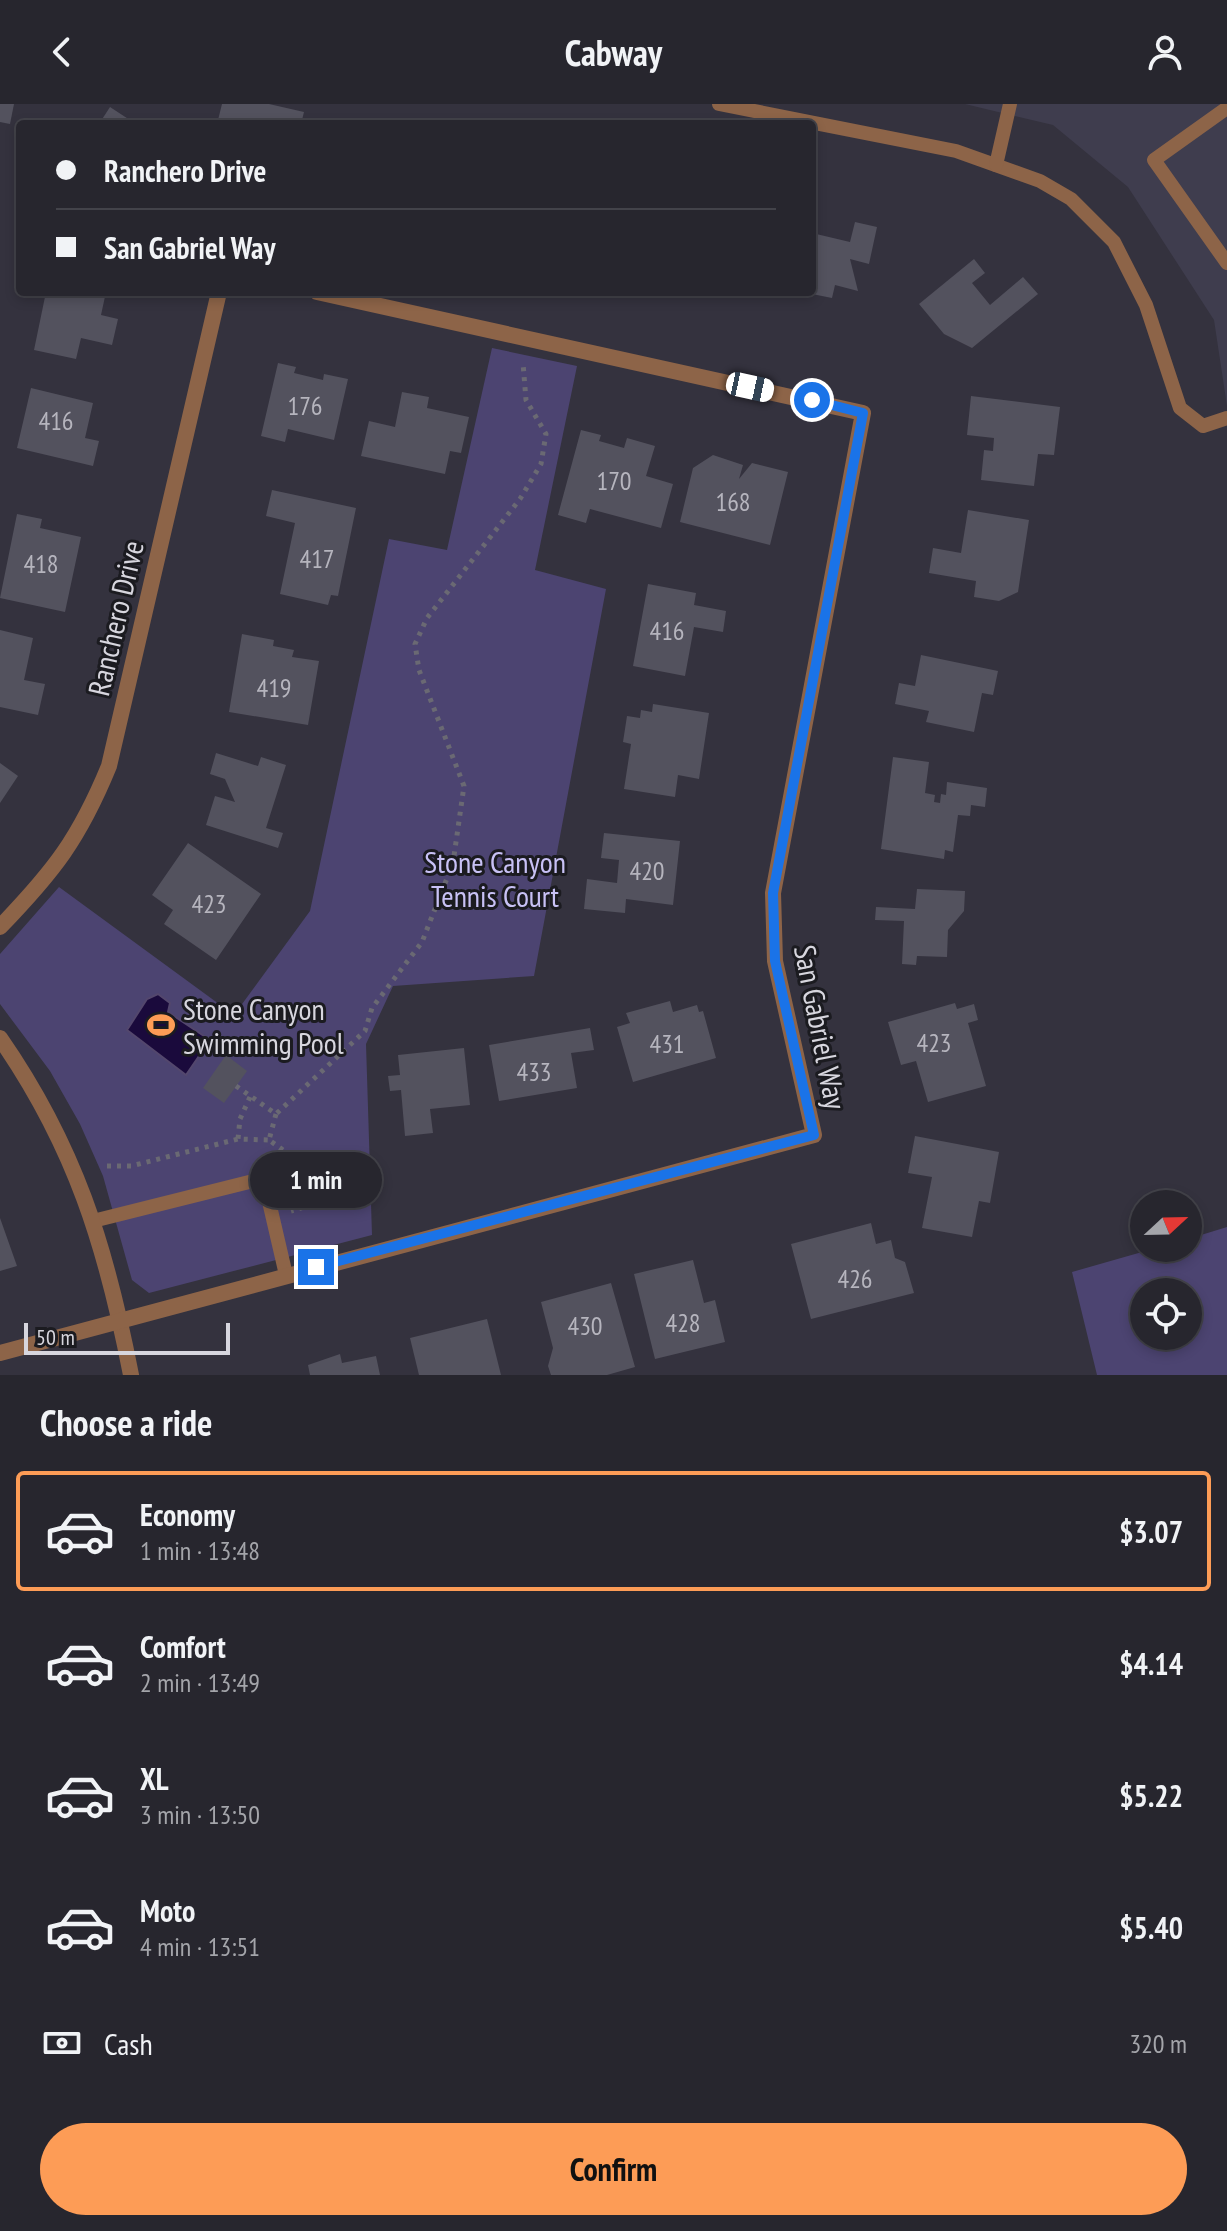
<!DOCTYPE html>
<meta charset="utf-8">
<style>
body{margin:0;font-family:"PT Sans Narrow",sans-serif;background:#2f2e36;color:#f1f3f6;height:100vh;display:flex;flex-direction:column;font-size:30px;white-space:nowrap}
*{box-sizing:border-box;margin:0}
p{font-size:26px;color:#a4a5aa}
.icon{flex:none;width:44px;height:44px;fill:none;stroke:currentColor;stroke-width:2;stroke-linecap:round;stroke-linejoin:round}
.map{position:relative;height:1271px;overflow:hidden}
.panel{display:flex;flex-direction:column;background:#27262e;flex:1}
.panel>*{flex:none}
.hud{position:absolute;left:16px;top:16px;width:800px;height:176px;border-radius:8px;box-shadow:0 4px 12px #0003,0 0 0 2px #43434a;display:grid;align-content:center;height:176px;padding:0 40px;background:#27262e}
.needle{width:52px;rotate:68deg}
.fabs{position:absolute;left:1130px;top:1086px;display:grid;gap:16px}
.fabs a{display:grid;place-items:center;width:72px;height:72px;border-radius:50%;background:#27262e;box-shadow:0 4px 12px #0003,0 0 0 2px #43434a;font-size:40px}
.scale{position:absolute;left:24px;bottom:20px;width:206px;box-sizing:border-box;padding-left:8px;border:4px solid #d7d6de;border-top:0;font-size:22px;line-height:28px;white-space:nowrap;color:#d7d6de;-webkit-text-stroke:6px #1b1b20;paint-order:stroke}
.end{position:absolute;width:36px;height:36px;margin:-18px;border:10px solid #1a73e8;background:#fff;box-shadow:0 0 0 4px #fff}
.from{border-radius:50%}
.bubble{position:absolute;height:56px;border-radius:28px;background:#27262e;box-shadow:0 4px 12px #0003,0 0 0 2px #43434a;font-size:26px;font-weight:700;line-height:56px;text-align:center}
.car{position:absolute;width:24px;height:48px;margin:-24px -12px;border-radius:10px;box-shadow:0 0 6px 2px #0007;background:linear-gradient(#fff 24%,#345 0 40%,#fff 0 76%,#345 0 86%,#fff 0)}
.hud b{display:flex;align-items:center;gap:28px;height:76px;font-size:30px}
.hud b+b{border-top:2px solid #43434a}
.hud i{width:20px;height:20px;background:#f1f3f6}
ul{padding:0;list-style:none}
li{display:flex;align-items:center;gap:24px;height:120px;margin:0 16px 12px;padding:0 24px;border:4px solid transparent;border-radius:8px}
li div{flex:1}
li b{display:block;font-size:30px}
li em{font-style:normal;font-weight:700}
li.on{border-color:#fd9c56}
li>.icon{width:72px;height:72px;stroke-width:1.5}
h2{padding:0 40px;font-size:36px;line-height:96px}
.pay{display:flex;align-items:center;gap:20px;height:88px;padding:0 40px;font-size:30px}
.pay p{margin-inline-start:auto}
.button{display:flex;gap:16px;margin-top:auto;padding:16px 40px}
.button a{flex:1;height:92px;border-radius:48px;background:#fd9c56;color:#111;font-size:32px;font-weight:700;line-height:92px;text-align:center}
header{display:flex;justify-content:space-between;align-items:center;height:104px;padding:0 40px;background:#27262e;font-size:36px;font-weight:700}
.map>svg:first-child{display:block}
</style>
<header><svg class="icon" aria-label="back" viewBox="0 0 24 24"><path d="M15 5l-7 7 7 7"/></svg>Cabway<svg class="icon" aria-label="person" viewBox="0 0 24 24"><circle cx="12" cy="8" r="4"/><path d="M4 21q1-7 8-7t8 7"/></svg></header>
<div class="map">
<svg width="1227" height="1271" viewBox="0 0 1227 1271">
<rect width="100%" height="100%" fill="#34323e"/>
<polygon fill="#3f3d4e" points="965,0 1227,0 1227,302 1214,216 1128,83 1053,21"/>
<g fill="#4c4471" fill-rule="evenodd">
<polygon points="492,244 577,262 535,466 606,485 534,872 393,882 366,940 372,1131 149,1189 132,1176 103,1072 80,1020 50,967 0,900 0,850 59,783 234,911 310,807 389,435 447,446"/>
<path d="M1227,1123v148h-130l-25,-103 84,-24h32v-9zM1144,1188h44v44h-44z"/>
</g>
<polygon fill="#1a0a3c" stroke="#53476d" stroke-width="2" points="158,890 170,899 168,908 210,936 186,971 127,926 147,895"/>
<g fill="#53525e">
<polygon points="0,0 14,0 10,20 0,18"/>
<polygon points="222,0 269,0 304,8 301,20 217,20"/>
<polygon points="110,3 136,20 99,20"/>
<polygon points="855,118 877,123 869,160 850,155 858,187 835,181 832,194 812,190 812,129 850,138"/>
<polygon points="974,155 985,169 972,179 990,201 1023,173 1038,190 972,244 944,230 919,200"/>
<polygon points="46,188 106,188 101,211 118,215 112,241 81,234 76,255 34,246"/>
<polygon points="278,259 296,263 294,269 323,276 324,270 348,275 334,336 288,325 285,338 261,332"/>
<polygon points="31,284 93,299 85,334 99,337 93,362 17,344"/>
<polygon points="402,288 429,293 427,304 469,313 461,349 450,347 445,370 361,352 369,317 395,323"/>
<polygon points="971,292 1060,303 1054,351 1038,350 1034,382 981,376 984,346 993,347 994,334 967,331"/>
<polygon points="581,326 601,331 599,337 624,344 627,334 655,342 646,372 673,380 661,424 590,405 586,419 558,411"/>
<polygon points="713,351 743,361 739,375 752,359 788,368 770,441 680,418 693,364"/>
<polygon points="272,386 356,404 338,492 331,491 328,501 280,490 295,419 266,412"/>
<polygon points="968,406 1029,416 1018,488 999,497 974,493 976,477 929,469 933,444 961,449"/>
<polygon points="17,410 42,415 40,424 81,433 65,508 0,494"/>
<polygon points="648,480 696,489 694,501 726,507 723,528 694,523 685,572 633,562"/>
<polygon points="0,526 33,534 24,576 45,580 38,611 0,603"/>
<polygon points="242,530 274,536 273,542 294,546 292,553 319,557 308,621 229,608"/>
<polygon points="921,551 998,567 993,591 982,589 974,628 926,618 929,607 895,600 899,579 915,582"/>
<polygon points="653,600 709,609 699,675 678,671 675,693 624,685 631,640 623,638 627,612 640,614 641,606 652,608"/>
<polygon points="216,649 258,662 261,653 286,661 266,724 283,729 278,744 206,721 215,692 235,698 225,675 210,670"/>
<polygon points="893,653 929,658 925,689 935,691 934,698 940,699 941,690 946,691 947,678 987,684 985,703 971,701 970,712 958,711 953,748 945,746 944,755 881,745"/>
<polygon points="0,659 18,672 0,699"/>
<polygon points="604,729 680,737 673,801 626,795 625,809 584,805 587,775 617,779 619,756 601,754"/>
<polygon points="188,739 261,790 216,856 164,820 173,806 152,791"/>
<polygon points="917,785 965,787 964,807 948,826 947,853 917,852 916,861 902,860 904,817 875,816 876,803 915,805"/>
<polygon points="670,897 673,908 697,901 699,908 703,907 716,954 633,978 617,923 630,919 626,909"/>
<polygon points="955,899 957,905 974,900 978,916 968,919 986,982 928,998 916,957 901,961 888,918"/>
<polygon points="590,924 594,946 571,949 577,984 499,997 489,941"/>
<polygon points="464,944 470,1001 430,1005 433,1029 405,1032 401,986 390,987 388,972 400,971 398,951"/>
<polygon points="226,951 247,967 224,999 203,984"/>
<polygon points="915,1032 999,1048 990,1099 979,1097 972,1133 922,1124 932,1073 908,1069"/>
<polygon points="0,1114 17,1162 0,1167"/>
<polygon points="871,1119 876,1140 891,1136 895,1154 905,1158 914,1189 811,1215 791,1140"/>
<polygon points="693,1156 704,1199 715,1196 725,1238 655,1255 634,1170"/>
<polygon points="611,1179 635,1263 607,1271 551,1271 548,1262 553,1244 541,1198"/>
<polygon points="487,1215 501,1271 419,1271 410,1234"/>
<polygon points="340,1250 342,1259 376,1252 380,1271 310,1271 308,1261"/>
</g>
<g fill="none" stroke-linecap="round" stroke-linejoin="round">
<g stroke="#6a6973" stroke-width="5" stroke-dasharray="4 6" stroke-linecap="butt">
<polyline points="236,982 276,1010 365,927 372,904 422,838 453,759 464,682 419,566 415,540 427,514 520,395 541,360 546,330 526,296 523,259"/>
<polyline points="250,993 240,1015 238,1035 269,1036"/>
<polyline points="276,1010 269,1036 297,1056 314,1100 291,1107"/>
<polyline points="107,1062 131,1062 238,1035"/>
</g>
<g stroke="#8d6448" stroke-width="14">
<polyline points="719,0 956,47 1040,77 1071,95 1114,138 1146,201 1180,304 1203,322 1227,314"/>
<polyline points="1227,4 1154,56 1227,159"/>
<polyline points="996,61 1010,0"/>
<polyline points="93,1117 257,1076 267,1089 286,1171"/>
</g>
<g stroke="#8d6448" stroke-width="16">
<path d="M0,823c54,-56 79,-88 109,-161l110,-474"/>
<path d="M0,934c75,108 106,208 131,337"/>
<polyline points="0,1249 814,1031 775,857 773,789 863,309 317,188"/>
</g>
</g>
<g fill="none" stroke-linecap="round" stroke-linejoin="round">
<polyline stroke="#1a73e8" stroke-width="10" points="316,1163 814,1031 775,857 773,789 863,309 812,296"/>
</g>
<defs>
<g id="stadium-bare" transform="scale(2.16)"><path d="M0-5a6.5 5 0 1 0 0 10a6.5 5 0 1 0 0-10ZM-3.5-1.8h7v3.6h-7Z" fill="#fd9c56" stroke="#1b1b20" stroke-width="2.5" paint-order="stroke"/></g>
</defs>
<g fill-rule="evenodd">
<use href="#stadium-bare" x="161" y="921"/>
</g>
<g text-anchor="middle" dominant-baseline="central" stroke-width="6" stroke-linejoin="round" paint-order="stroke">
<g font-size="26" fill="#b6b5be">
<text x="305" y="301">176</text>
<text x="56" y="316">416</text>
<text x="614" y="376">170</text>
<text x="733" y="397">168</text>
<text x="317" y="454">417</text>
<text x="41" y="459">418</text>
<text x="667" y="526">416</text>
<text x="274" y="583">419</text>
<text x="647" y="766">420</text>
<text x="209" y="799">423</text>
<text x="934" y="938">423</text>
<text x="667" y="939">431</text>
<text x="534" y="967">433</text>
<text x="855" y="1174">426</text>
<text x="683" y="1218">428</text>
<text x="585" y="1221">430</text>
</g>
<g font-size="30" fill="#d7d6de" stroke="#1b1b20">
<text transform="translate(115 514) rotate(-77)">Ranchero Drive</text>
<text transform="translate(821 923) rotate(79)">San Gabriel Way</text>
</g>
<g font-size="30" fill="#c8c1f5" stroke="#1b1b20">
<text x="495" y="757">Stone Canyon<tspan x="495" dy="34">Tennis Court</tspan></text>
</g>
<g font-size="30" fill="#d7d6de" stroke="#1b1b20" text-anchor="start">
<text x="183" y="904">Stone Canyon<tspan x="183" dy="34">Swimming Pool</tspan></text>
</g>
</g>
</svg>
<div class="fabs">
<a><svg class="needle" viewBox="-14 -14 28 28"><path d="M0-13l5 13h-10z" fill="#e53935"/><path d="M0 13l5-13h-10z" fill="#a4a5aa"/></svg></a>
<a><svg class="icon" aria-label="locate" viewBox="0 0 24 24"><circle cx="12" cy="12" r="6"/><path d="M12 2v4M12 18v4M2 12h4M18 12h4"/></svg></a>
</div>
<div class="scale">50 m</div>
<i class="end from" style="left:812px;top:296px"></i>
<i class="end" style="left:316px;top:1163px"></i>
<div class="bubble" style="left:250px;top:1048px;width:132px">1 min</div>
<i class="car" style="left:750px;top:283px;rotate:102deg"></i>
<div class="hud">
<b><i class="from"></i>Ranchero Drive</b>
<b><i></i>San Gabriel Way</b>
</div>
</div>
<section class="panel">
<h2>Choose a ride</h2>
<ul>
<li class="on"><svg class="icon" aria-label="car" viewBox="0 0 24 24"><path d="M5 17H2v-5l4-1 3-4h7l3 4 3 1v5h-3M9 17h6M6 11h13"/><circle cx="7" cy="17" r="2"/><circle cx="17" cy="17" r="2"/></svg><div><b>Economy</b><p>1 min · 13:48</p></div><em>$3.07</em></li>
<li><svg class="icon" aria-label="car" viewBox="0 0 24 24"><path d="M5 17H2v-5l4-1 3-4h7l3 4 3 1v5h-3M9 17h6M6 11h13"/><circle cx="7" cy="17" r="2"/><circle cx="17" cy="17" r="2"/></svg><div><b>Comfort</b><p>2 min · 13:49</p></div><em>$4.14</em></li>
<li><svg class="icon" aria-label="car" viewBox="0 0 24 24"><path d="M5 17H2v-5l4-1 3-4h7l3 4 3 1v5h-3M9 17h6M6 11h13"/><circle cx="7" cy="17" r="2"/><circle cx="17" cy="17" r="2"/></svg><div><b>XL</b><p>3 min · 13:50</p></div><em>$5.22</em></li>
<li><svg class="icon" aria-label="car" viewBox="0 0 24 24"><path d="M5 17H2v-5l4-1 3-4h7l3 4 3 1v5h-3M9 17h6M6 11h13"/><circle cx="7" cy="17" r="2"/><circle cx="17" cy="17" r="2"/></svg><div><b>Moto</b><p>4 min · 13:51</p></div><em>$5.40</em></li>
</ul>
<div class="pay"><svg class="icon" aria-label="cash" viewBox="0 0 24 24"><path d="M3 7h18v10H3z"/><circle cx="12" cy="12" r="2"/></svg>Cash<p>320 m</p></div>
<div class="button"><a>Confirm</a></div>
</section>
